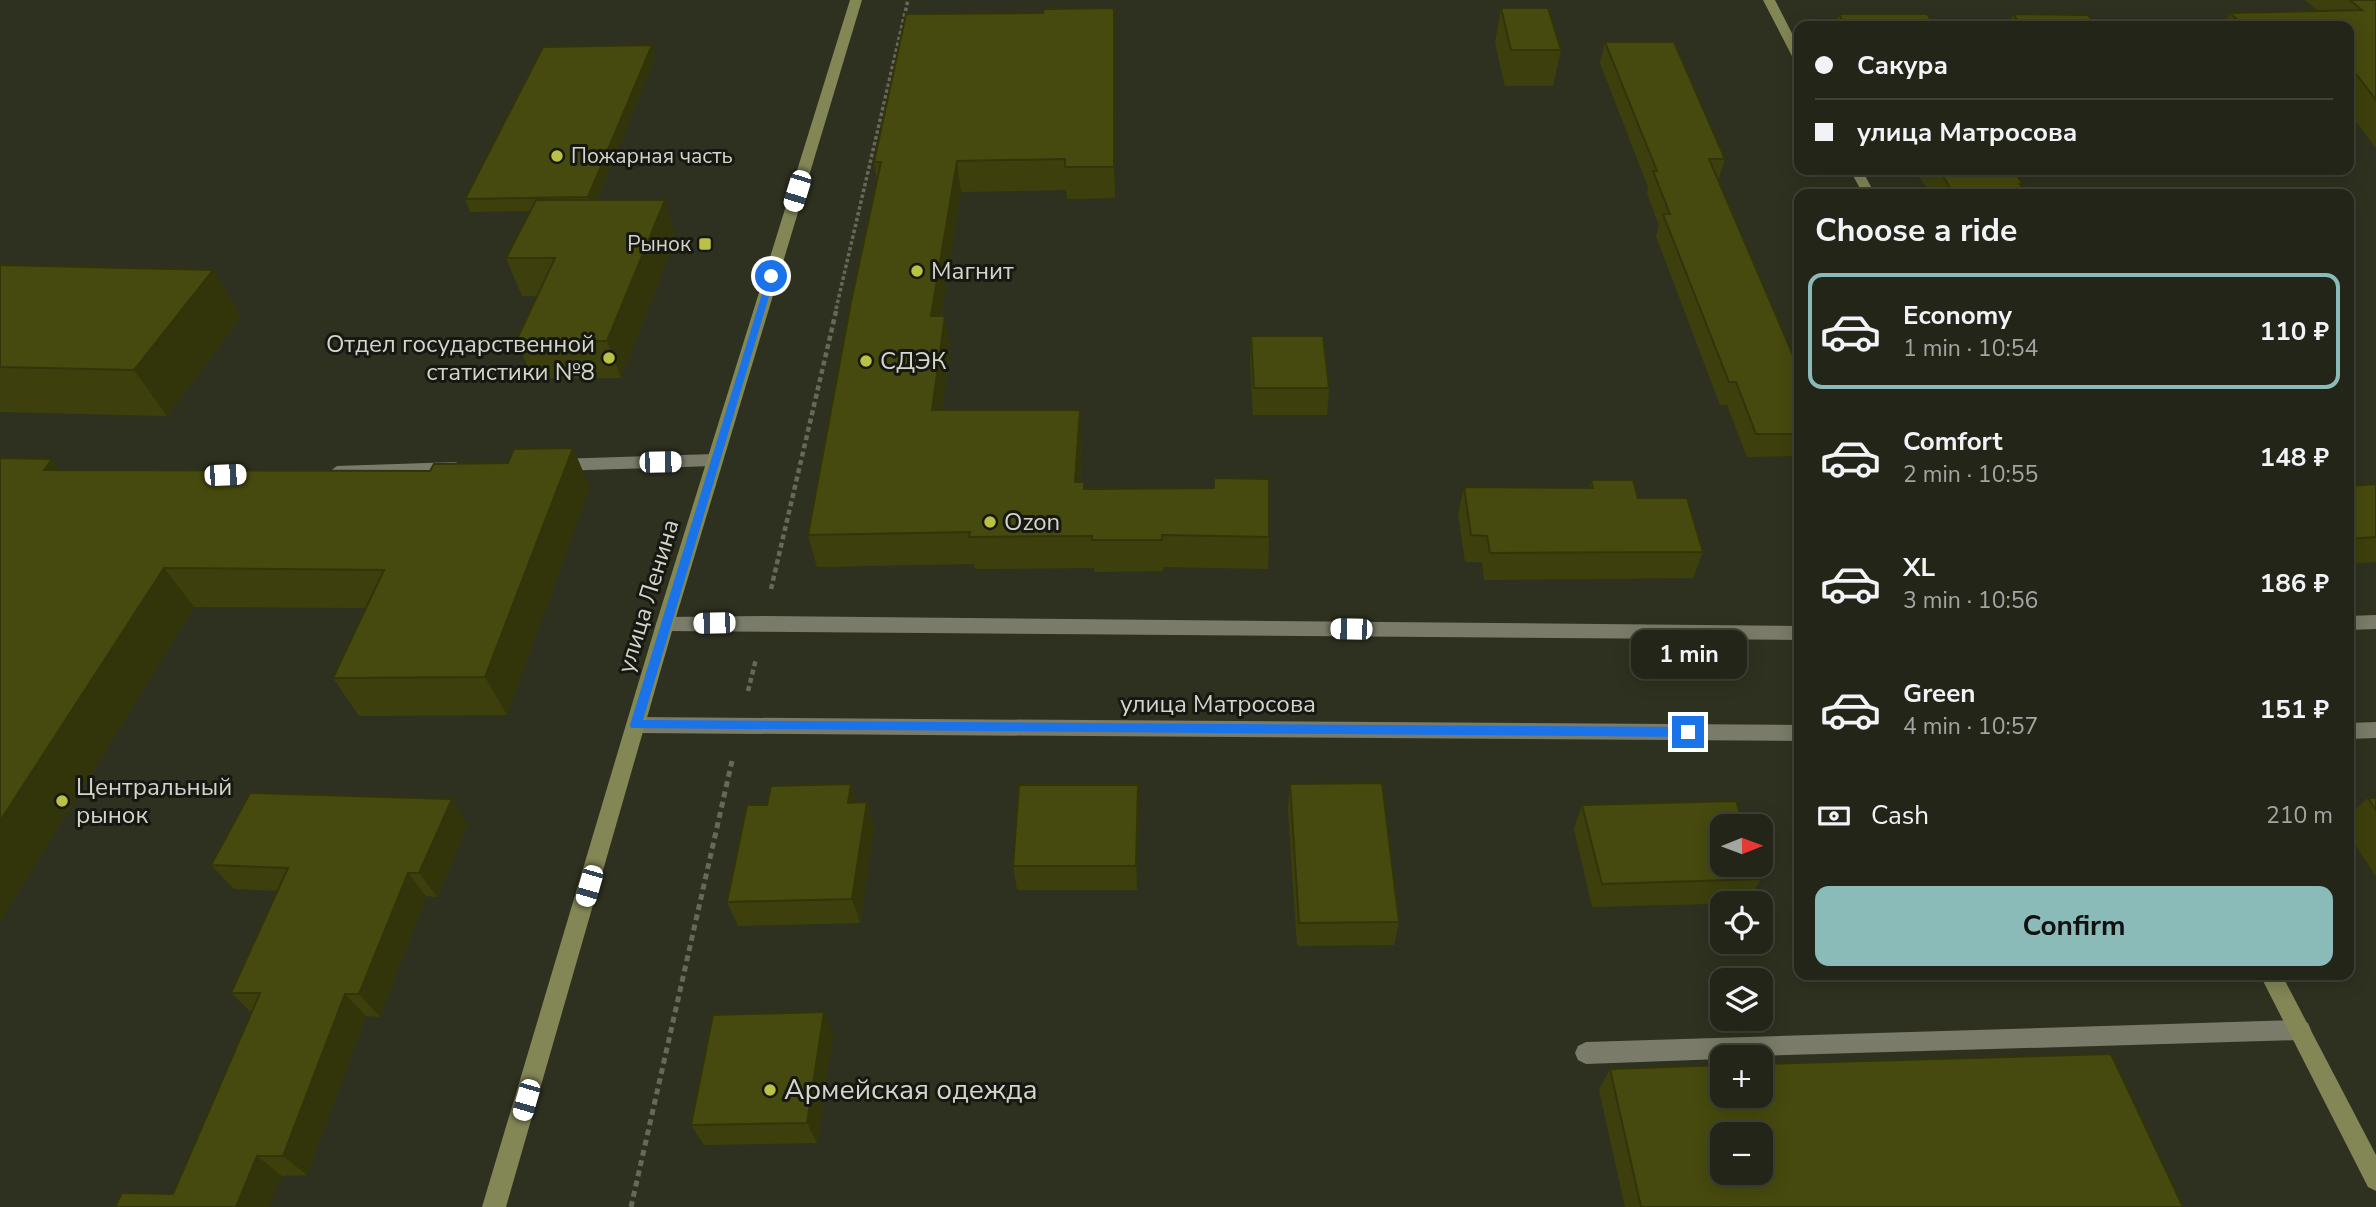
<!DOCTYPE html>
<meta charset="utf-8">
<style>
body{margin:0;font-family:"Nunito Sans",sans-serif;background:#2b2d21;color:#f1f3f6;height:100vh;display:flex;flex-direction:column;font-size:26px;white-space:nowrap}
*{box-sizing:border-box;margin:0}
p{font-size:23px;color:#a3a5a2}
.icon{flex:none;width:38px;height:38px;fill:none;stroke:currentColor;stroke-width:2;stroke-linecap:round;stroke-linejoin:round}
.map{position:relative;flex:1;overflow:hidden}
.panel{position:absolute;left:1794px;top:189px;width:560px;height:791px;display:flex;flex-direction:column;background:#232518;border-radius:14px;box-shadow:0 4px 18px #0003,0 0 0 2px #404237}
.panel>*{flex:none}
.hud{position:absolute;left:1794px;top:21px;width:560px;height:154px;border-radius:14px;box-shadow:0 4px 18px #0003,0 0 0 2px #404237;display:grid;align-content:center;height:154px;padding:0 21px;background:#232518}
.needle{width:46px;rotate:89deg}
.controls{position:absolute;left:1710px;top:814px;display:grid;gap:14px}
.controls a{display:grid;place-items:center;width:63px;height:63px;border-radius:14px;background:#232518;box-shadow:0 4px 18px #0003,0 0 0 2px #404237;font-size:35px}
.end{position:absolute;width:32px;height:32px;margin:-16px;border:9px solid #1a73e8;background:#fff;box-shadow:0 0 0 4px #fff}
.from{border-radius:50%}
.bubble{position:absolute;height:49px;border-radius:14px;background:#232518;box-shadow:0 4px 18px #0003,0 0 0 2px #404237;font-size:23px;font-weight:700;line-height:49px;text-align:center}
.car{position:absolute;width:21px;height:42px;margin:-21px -10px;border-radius:9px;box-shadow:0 0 5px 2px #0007;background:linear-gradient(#fff 24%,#345 0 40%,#fff 0 76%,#345 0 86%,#fff 0)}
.hud b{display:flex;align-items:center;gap:24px;height:66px;font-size:26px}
.hud b+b{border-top:2px solid #404237}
.hud i{width:18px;height:18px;background:#f1f3f6}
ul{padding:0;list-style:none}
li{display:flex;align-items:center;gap:21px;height:116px;margin:0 14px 10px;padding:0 7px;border:4px solid transparent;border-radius:14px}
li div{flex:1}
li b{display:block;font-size:26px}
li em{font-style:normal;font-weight:700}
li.active{border-color:#8bbbb9}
li>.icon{width:63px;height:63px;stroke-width:1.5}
h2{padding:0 21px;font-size:32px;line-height:84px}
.pay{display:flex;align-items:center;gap:18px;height:77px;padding:0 21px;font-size:26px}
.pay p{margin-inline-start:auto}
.button{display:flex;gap:14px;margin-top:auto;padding:14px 21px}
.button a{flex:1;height:80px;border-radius:14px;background:#8bbbb9;color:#111;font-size:28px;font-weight:700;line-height:80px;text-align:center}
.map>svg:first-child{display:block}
</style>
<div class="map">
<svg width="2376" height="1207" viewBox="0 0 2376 1207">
<rect width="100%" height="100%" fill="#2f3120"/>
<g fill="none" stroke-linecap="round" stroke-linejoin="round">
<polyline stroke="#67685a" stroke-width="3.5" stroke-dasharray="3.5 2.5" stroke-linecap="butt" points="836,309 908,0"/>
<g stroke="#67685a" stroke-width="4.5" stroke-dasharray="5 3.5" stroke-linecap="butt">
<polyline points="771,589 837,307"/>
<polyline points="748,691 756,659"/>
</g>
<polyline stroke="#67685a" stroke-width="5" stroke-dasharray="6 4.5" stroke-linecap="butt" points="631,1207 732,761"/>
<g fill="#7a7c69" fill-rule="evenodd">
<polygon points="714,454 722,460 714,466 557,471 549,465 557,459"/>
<polygon points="456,462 464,468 456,474 337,478 329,472 337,466"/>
<polygon points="2300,1020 2308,1023 2311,1030 2308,1037 2300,1040 1722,1057 1722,1059 1586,1064 1578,1060 1575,1053 1578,1046 1586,1042"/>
</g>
<g fill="#7a7c69" fill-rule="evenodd">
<polygon points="2376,615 2376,629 2348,630 2348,616"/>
<polygon points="764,616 1799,626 1799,640 665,631 659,629 656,624 659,619 665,617"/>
<polygon points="636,717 1799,725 1799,741 636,733 629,730 627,725 629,720"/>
<polygon points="2376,722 2376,738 2348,739 2348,723"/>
</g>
<g fill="#838756" fill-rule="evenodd">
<polygon points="850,0 862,0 674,624 506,1207 482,1207 656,624"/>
<polygon points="1763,0 1775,0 1799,47 1799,62 1793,58"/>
<polygon points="1850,170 1862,170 1875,194 1863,194"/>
<polygon points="2260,975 2282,975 2376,1155 2376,1191 2368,1187"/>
</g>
</g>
<g fill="#3d400c">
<polygon points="2305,0 2376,0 2376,148 2348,111 2348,26 2223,26 2230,13 2318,11"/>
<polygon points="1501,8 1561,50 1553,86 1505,86 1495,43"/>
<polygon points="1839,14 1935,26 1834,26"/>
<polygon points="2013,14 2097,26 2008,26"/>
<polygon points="1116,38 1115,198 1067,199 1066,190 961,192 941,316 945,316 950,348 942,410 1082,442 1080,482 1084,482 1085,489 1269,537 1268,569 1163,567 1163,571 1094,572 1094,568 975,569 974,564 817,567 808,535 877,181 874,162"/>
<polygon points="1605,42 1725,159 1718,181 1799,369 1799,456 1747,457 1727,405 1720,405 1656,236 1659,226 1647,193 1648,187 1600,63"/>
<polygon points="652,45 655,58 597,200 676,237 621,378 533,378 516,341 537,296 522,296 506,258 530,211 470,212 465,199"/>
<polygon points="1915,170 2013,170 2023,184 2022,186 2027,194 1930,194"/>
<polygon points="0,265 213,270 241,316 167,416 0,412"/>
<polygon points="1251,336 1329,388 1327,415 1253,415 1250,363"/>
<polygon points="0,458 61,470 590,487 507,715 359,716 333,678 366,608 194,607 0,921"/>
<polygon points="1591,480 1638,498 1703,552 1693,578 1484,580 1482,562 1465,562 1458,514 1464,487 1589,488"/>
<polygon points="2376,484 2376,562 2348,564 2348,486"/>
<polygon points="851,784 857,803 867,802 874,827 860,923 738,926 727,902 767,805"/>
<polygon points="1290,784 1399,922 1394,945 1297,946 1288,809"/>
<polygon points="1138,785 1139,810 1137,890 1017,890 1013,866"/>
<polygon points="2368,798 2376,798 2376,877 2348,833 2348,816"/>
<polygon points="1582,805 1761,879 1748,903 1592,907 1574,829"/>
<polygon points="468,824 437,897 426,896 380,1017 366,1016 307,1175 282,1176 173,1194 252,1013 231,993 278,891 234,889 211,865"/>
<polygon points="833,1034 817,1143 704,1145 691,1125"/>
<polygon points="1610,1069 2183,1207 1625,1207 1599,1090"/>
</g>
<g fill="#32340a">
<polygon points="1114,8 1116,38 1115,198 1114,167"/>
<polygon points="652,45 655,58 593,210 588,197"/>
<polygon points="957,161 961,192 936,348 931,316"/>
<polygon points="665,200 676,237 621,378 607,341"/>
<polygon points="213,270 241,316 167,416 134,370"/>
<polygon points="945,316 950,348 938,442 932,410"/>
<polygon points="1080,410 1082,442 1078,514 1075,482"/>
<polygon points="573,448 590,487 507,715 485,677"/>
<polygon points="52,459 83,498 44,470"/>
<polygon points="164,568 194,607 0,921 0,821"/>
<polygon points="851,784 859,808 848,803"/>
<polygon points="1138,785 1139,810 1137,890 1136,866"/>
<polygon points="452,799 468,824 437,897 419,873"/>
<polygon points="867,802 874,827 860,923 852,899"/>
<polygon points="408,873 426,896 380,1017 359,994"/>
<polygon points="345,994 366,1016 307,1175 283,1156"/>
<polygon points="824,1012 833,1034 817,1143 807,1123"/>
<polygon points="257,1156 282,1176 269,1207 236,1207"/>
</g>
<g fill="#474a0e" stroke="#32340a" stroke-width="2" fill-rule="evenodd">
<polygon points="2350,0 2376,0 2376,100 2356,74 2348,74 2348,26 2244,26 2230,13 2362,10"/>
<polygon points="1114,8 1114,167 1065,167 1065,159 957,161 931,316 945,316 932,410 1080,410 1075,482 1084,482 1084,489 1214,488 1214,478 1269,479 1269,537 1162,535 1162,540 1092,540 1092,536 969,537 970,532 808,535 851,302 881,162 874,162 906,14 1043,13 1044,9"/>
<polygon points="1501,8 1548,8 1561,50 1511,50"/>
<polygon points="1839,14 1927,14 1935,26 1845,26"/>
<polygon points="2013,14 2088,15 2097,26 2022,26"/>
<polygon points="1605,42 1674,42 1725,159 1709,159 1799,369 1799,434 1756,434 1736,382 1729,382 1663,214 1670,214 1653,171 1657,171"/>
<polygon points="652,45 588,197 465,199 543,47"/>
<polygon points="1939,170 2013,170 2023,184 2020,184 2027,194 1954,194"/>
<polygon points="536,200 665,200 607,341 516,341 555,258 506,258"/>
<polygon points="0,265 213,270 134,370 0,367"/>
<polygon points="1251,336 1323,336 1329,388 1254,388"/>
<polygon points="573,448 485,677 333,678 384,570 164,568 0,821 0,458 52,459 44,470 430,471 434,464 508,463 514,449"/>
<polygon points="1591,480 1633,480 1638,498 1687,498 1703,552 1490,553 1487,536 1471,535 1464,487 1593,488"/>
<polygon points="2376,484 2376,537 2348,539 2348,486"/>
<polygon points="1382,783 1399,922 1299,923 1290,784"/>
<polygon points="851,784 848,803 867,802 852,899 727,902 747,805 767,805 771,786"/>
<polygon points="1019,785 1138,785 1136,866 1013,866"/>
<polygon points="250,793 452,799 419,873 408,873 359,994 345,994 283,1156 257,1156 236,1207 115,1207 122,1193 173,1194 260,993 231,993 288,868 211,865"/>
<polygon points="2368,798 2376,798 2376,810"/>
<polygon points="1736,801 1744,826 1722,826 1722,864 1757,864 1761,879 1602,884 1582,805"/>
<polygon points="824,1012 807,1123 691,1125 713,1015"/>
<path d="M2111,1054l72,153h-542l-31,-138 112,-4v31h38v-32zM1722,1134h38v38h-38z"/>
</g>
<polygon fill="#1a73e8" points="768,274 775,276 643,720 1688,727 1694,732 1688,737 631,728 630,725"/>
<g fill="#b9c146" stroke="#171811" stroke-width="2.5">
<circle cx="557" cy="156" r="7"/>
<rect x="698" y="237" width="14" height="14" rx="3.5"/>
<circle cx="917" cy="271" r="7"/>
<circle cx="609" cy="358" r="7"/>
<circle cx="866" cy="361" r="7"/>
<circle cx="990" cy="522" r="7"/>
<circle cx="62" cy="801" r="7"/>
<circle cx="770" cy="1090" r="7"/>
</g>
<g text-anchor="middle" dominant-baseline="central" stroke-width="6" stroke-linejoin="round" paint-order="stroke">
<g font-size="21" fill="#d3d4ca" stroke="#171811" text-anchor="start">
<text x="571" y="156">Пожарная часть</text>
<text x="691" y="244" text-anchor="end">Рынок</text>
</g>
<g font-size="24" fill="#d3d4ca" stroke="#171811" text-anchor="start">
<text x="931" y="271">Магнит</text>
<text x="595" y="344" text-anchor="end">Отдел государственной<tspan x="595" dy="28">статистики №8</tspan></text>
<text x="880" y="361">СДЭК</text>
<text x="1004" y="522">Ozon</text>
<text x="76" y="787">Центральный<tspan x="76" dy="28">рынок</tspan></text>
</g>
<g font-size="24" fill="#d3d4ca" stroke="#171811">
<text transform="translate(648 596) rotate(-73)">улица Ленина</text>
<text x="1218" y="704">улица Матросова</text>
</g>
<g font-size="28" fill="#d3d4ca" stroke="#171811" text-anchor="start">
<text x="784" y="1090">Армейская одежда</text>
</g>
</g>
</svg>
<div class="controls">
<a><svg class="needle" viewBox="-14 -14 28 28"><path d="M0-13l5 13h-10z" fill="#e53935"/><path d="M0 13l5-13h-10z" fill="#a3a5a2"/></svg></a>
<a><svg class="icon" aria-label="locate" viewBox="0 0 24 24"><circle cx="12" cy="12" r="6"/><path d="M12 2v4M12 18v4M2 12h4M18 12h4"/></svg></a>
<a><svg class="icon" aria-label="layers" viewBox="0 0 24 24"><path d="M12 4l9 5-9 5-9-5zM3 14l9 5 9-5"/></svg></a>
<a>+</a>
<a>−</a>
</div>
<i class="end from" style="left:771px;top:276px"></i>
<i class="end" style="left:1688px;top:732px"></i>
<div class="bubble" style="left:1631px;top:630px;width:116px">1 min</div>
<i class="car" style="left:797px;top:191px;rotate:197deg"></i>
<i class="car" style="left:660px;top:462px;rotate:89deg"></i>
<i class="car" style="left:225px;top:475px;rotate:88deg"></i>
<i class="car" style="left:714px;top:623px;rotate:269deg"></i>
<i class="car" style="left:1351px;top:629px;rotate:271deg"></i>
<i class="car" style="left:589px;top:886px;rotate:196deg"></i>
<i class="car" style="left:526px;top:1100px;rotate:196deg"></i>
<div class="hud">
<b><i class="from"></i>Сакура</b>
<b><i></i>улица Матросова</b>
</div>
<section class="panel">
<h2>Choose a ride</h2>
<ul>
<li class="active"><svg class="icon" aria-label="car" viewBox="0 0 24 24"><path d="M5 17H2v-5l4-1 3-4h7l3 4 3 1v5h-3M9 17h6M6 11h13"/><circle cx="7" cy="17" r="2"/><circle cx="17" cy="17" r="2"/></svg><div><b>Economy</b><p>1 min · 10:54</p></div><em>110 ₽</em></li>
<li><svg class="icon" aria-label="car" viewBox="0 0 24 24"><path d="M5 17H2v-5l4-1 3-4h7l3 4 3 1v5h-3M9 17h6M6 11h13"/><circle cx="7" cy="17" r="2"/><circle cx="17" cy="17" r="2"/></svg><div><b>Comfort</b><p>2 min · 10:55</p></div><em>148 ₽</em></li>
<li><svg class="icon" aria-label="car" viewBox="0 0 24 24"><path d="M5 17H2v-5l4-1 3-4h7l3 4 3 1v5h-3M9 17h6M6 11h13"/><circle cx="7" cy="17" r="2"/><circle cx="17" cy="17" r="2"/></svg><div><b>XL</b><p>3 min · 10:56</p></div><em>186 ₽</em></li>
<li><svg class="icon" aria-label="car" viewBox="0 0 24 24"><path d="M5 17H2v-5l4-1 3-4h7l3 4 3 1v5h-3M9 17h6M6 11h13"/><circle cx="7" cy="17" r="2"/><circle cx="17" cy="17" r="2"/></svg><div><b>Green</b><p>4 min · 10:57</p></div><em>151 ₽</em></li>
</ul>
<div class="pay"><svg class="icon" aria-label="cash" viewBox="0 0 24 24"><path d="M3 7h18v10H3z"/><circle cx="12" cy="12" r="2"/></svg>Cash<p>210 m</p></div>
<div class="button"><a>Confirm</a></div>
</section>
</div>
